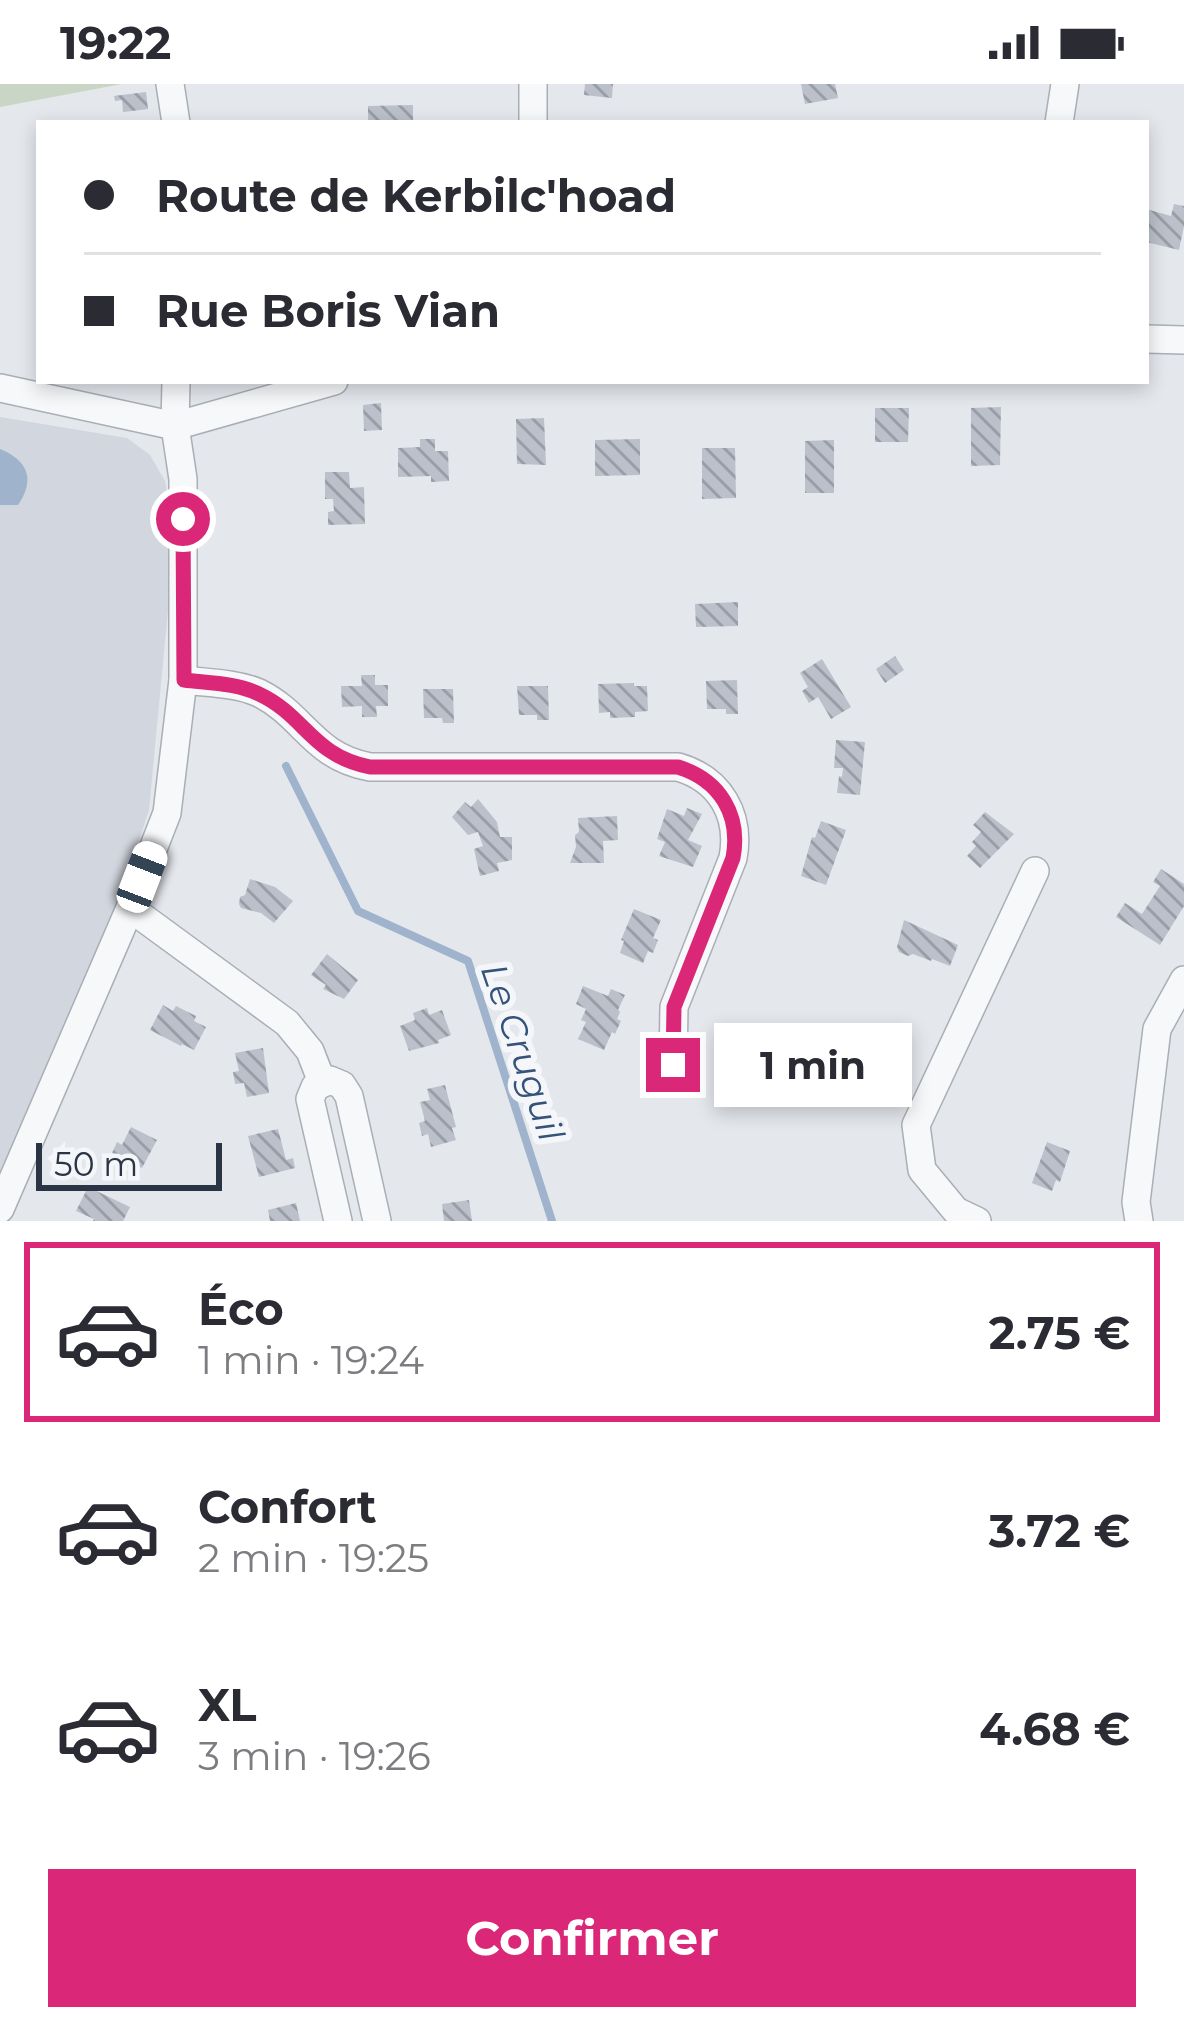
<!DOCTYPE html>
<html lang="fr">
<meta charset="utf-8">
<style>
body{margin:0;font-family:Montserrat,sans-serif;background:#f7f7f7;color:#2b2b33;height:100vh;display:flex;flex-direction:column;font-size:45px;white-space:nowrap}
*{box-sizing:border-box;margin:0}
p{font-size:39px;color:#7c7c81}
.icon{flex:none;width:66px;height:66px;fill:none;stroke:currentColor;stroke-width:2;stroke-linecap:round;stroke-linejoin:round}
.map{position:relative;height:1137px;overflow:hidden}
.side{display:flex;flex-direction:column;background:#fff;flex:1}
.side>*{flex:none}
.hud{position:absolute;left:36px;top:36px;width:1113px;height:264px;border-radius:0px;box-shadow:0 6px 18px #0003;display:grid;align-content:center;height:264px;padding:0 48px;background:#fff}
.scale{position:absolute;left:36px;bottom:30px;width:186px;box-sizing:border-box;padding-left:12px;border:6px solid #2b3445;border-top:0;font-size:33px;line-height:42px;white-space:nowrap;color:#2b3445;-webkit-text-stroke:9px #f4f6f9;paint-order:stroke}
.end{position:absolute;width:54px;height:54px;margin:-27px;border:15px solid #db2777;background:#fff;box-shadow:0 0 0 6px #fff}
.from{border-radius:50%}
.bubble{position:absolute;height:84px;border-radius:0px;background:#fff;box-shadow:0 6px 18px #0003;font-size:39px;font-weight:700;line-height:84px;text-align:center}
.car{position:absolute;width:36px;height:72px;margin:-36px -18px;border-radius:15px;box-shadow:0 0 9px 3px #0007;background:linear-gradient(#fff 24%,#345 0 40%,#fff 0 76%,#345 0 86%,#fff 0)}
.hud b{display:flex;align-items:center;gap:42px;height:114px;font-size:45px}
.hud b+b{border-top:3px solid #e1e1e2}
.hud i{width:30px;height:30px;background:#2b2b33}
ul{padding:21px 0 0;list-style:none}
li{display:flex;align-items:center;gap:36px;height:180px;margin:0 24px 18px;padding:0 24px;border:6px solid transparent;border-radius:0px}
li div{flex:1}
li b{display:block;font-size:45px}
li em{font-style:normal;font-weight:700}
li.active{border-color:#db2777}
li>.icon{width:108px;height:108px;stroke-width:1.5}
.action{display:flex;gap:24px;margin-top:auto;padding:24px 48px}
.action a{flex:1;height:138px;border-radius:0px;background:#db2777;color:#fff;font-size:48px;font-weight:700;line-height:138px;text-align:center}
.status{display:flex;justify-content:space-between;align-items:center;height:84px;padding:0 60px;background:#fff;direction:ltr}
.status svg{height:33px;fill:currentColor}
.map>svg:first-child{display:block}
</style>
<div class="status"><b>19:22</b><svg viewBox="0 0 49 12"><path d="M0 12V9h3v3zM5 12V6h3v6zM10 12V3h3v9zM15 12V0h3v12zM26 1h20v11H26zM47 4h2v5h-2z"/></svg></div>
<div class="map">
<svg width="1184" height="1137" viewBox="0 0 1184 1137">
<defs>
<pattern id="building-back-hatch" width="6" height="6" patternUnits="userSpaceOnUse" patternTransform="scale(3)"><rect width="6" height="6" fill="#bbc0ca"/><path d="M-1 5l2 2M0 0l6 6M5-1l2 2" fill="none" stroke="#989da6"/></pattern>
</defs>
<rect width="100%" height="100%" fill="#e4e7ec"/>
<polygon fill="#d2d6de" points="0,333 127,354 150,371 165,397 175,453 149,726 89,907 0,1099"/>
<polygon fill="#c9d6c5" points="0,0 122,0 0,23"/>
<path fill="#9fb4cc" d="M0,365c29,12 35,31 18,56h-18z"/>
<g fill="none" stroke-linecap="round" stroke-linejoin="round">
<polyline stroke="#9fb4cc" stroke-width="8" points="286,682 358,827 468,877 552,1137"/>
</g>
<g fill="url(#building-back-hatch)">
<polygon points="585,0 613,0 612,14 584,11"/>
<polygon points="801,0 835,0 838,14 805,20"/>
<polygon points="146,8 148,25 123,28 122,16 115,17 114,12"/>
<polygon points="413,21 413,39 368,39 368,22"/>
<polygon points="1174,120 1184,122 1184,142 1179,166 1146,158 1146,125 1171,132"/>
<polygon points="381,319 382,346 364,347 363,321"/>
<polygon points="1001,323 1000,381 971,382 971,324"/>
<polygon points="875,324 909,324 908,358 875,358"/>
<polygon points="544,334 546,381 517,380 516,335"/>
<polygon points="420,355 435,355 435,367 448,367 449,397 431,398 431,392 398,393 398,364 420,363"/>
<polygon points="640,355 640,391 595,392 595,356"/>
<polygon points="834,356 834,409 805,409 805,357"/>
<polygon points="702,364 735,364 736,414 702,415"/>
<polygon points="325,388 349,388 350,404 364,403 365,440 328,441 328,428 334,427 333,415 325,415"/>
<polygon points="738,518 738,542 696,543 695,520"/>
<polygon points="895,572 904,586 885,599 876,585"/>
<polygon points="822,575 851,623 831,635 818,613 809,619 802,607 808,603 800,589"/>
<polygon points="361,591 375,591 375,601 388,601 388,622 376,622 377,633 362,633 362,622 342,623 341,602 362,602"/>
<polygon points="737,596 738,630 726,630 726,625 707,625 706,597"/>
<polygon points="634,599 634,602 647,602 648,627 635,628 635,633 610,634 610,628 599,629 598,600"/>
<polygon points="517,602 548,602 549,636 537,636 537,631 519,631"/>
<polygon points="423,605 453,605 454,639 443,639 442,634 424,634"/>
<polygon points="836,656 865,658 860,711 837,709 839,692 842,693 843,684 834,684"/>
<polygon points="478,715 497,738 500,753 512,753 512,776 497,779 499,787 480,792 474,765 483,762 478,748 468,751 452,733 465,718 471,723"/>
<polygon points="687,724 702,730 688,756 702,762 693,783 659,772 665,758 657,755 667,725 684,732"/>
<polygon points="985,728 1014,750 980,784 967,772 976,762 972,758 981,748 973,741"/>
<polygon points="617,732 618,756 603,757 604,779 570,779 576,763 575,751 579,748 578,734"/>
<polygon points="821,737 846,746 826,801 801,792 812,753 815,754"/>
<polygon points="1161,785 1184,800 1184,822 1160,861 1116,833 1125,819 1142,830 1160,802 1153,798"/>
<polygon points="250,795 275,803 293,817 274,839 261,829 241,824 239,820 240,813 245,811"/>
<polygon points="634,825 661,836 653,854 658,856 653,869 648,867 643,879 620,869 624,857 621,856"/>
<polygon points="904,836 958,861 950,882 932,875 931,877 913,870 908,872 899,868 897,863"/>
<polygon points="327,870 358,896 344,915 323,905 326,901 311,891"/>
<polygon points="583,902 608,912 611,905 625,911 618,926 620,928 617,935 621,937 615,950 612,948 604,966 578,955 586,938 581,936 586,925 576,920"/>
<polygon points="163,921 173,927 176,922 196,932 194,937 206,943 194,966 182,960 181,962 150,946"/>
<polygon points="427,924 429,931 442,926 451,951 438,956 439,959 409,967 400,942 415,936 413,929"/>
<polygon points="263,964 269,1009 247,1013 244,999 235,1000 233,988 239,987 235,969"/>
<polygon points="445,1001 456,1043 452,1044 456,1056 431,1063 428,1050 422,1052 419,1039 425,1037 420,1018 430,1016 427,1005"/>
<polygon points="131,1043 157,1056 142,1084 112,1069 117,1058 122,1061"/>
<polygon points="278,1045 286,1076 293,1074 295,1084 259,1093 248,1052"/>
<polygon points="1047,1058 1070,1067 1060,1098 1056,1096 1052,1107 1032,1099"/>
<polygon points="88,1103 130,1123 123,1137 93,1137 94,1135 76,1127"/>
<polygon points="469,1116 472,1137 444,1137 442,1120"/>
<polygon points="296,1119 300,1137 270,1137 268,1126"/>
</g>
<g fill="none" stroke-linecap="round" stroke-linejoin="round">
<g stroke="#a9aeb7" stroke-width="30">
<g id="minor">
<polyline points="170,0 176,39"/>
<polyline points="533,0 533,39"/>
<polyline points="1059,39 1065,0"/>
<polyline points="1146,255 1184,256"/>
<polyline points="0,304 175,342 334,297"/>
<path d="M183,596c25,3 54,3 76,13 46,23 53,63 111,74h308c42,12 63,48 55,91l-59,149 -1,58"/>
<polyline points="130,824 287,939 310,967 322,998"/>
<polyline points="0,1125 130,824 167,729 183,596 183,395 175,342 176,297"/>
<polyline points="338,1137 310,1015 315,1003 330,996 342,1001 349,1012 377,1137"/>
<polyline points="977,1137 956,1127 922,1086 916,1041 1035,787"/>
<polyline points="1139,1137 1136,1118 1157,945 1184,896"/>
</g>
</g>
<use href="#minor" stroke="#f7f8fa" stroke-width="27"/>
</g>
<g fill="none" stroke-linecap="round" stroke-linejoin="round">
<path stroke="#db2777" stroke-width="15" d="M183,435l1,161c24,3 53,3 75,14 47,22 52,61 111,73h308c42,13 63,48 55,91l-59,149 -1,58"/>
</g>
<g text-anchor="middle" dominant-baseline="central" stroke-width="12" stroke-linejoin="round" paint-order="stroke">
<g font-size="36" font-style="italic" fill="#34527a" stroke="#f4f6f9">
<text transform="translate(523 968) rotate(71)">Le Cruguil</text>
</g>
</g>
</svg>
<div class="scale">50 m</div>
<i class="end from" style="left:183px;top:435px"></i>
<i class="end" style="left:673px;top:981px"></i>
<div class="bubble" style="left:714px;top:939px;width:198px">1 min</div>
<i class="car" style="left:142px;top:793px;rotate:21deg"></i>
<div class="hud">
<b><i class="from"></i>Route de Kerbilc'hoad</b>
<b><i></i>Rue Boris Vian</b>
</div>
</div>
<section class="side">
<ul>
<li class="active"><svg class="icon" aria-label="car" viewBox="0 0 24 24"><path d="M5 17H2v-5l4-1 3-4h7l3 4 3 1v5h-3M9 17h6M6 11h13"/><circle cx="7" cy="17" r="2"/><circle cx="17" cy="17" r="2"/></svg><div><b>Éco</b><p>1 min · 19:24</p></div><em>2.75 €</em></li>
<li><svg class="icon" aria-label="car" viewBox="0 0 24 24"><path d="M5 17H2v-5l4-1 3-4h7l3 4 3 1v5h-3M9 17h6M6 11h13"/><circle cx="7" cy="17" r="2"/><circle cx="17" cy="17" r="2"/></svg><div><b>Confort</b><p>2 min · 19:25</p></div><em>3.72 €</em></li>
<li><svg class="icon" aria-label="car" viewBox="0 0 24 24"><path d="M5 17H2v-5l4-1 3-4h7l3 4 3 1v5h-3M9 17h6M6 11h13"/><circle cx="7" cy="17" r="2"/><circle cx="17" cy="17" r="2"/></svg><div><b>XL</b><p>3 min · 19:26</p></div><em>4.68 €</em></li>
</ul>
<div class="action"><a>Confirmer</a></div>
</section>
